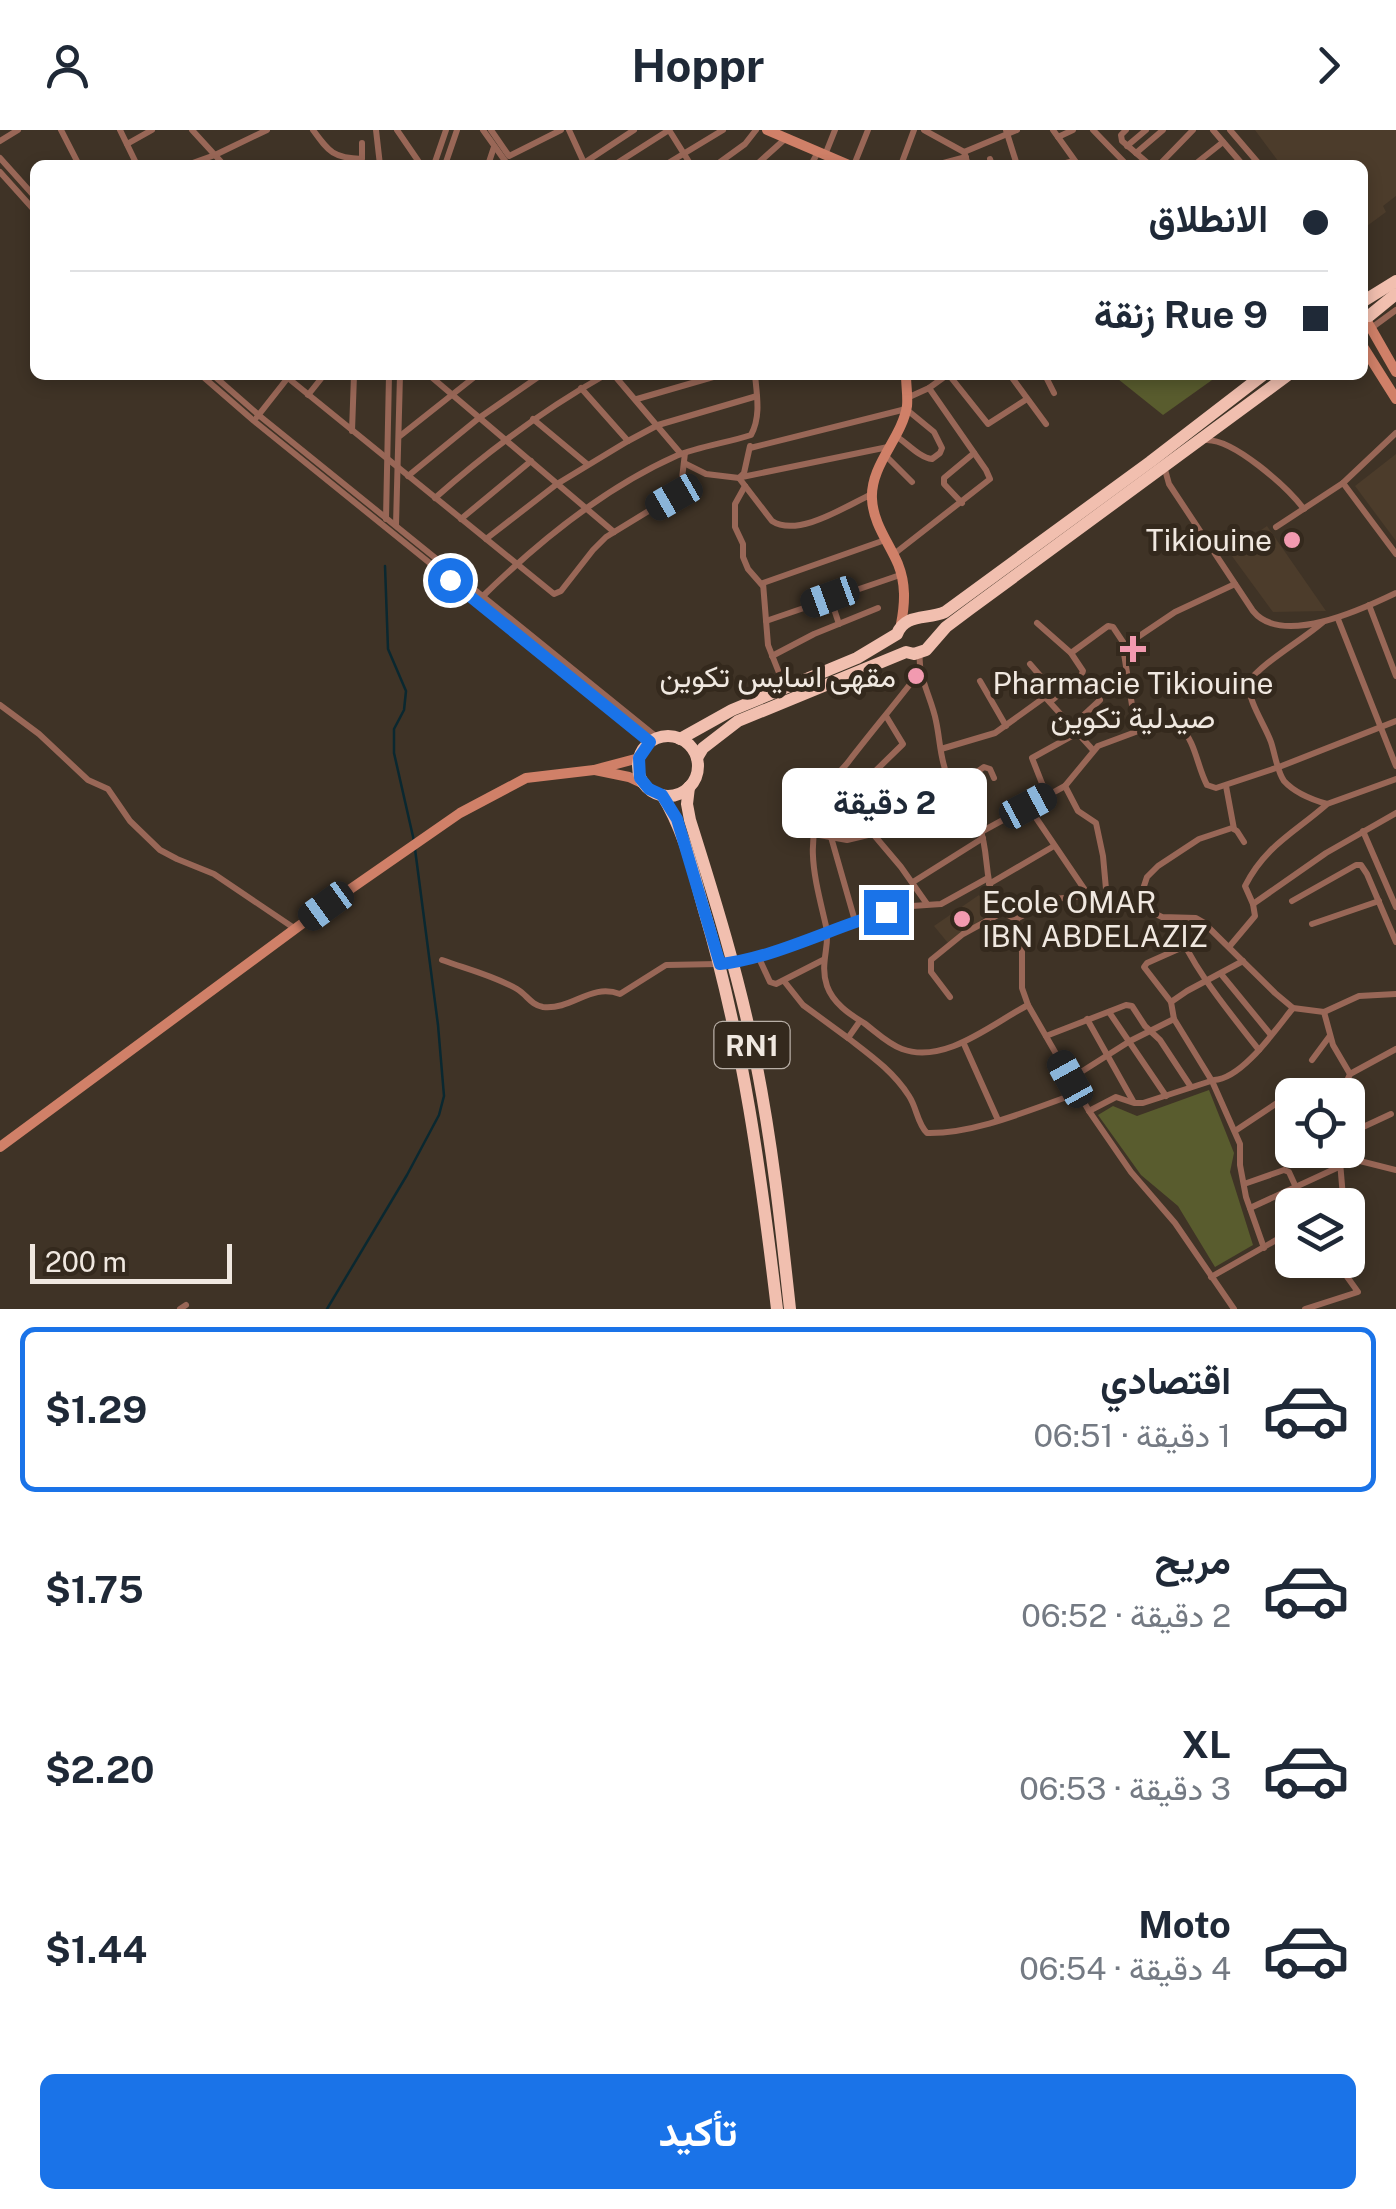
<!DOCTYPE html>
<html lang="ar">
<meta charset="utf-8">
<style>
body{margin:0;font-family:"Public Sans",Vazirmatn,sans-serif;background:#f6f6f7;color:#1f2937;direction:rtl;height:100vh;display:flex;flex-direction:column;font-size:38px;white-space:nowrap}
*{box-sizing:border-box;margin:0}
p{font-size:32px;color:#747a83}
.icon{flex:none;width:55px;height:55px;fill:none;stroke:currentColor;stroke-width:2;stroke-linecap:round;stroke-linejoin:round}
.map{position:relative;height:1179px;overflow:hidden;direction:ltr}
.drawer{display:flex;flex-direction:column;background:#fff;flex:1}
.drawer>*{flex:none}
.guide{position:absolute;left:30px;top:30px;width:1338px;height:220px;border-radius:15px;box-shadow:0 5px 15px #0003;direction:rtl;display:grid;align-content:center;height:220px;padding:0 40px;background:#fff}
.tools{position:absolute;left:1275px;top:948px;display:grid;gap:20px}
.tools a{display:grid;place-items:center;width:90px;height:90px;border-radius:15px;background:#fff;box-shadow:0 5px 15px #0003;font-size:50px}
.scale{position:absolute;left:30px;bottom:25px;width:202px;box-sizing:border-box;padding-left:10px;border:5px solid #f0e8e0;border-top:0;font-size:28px;line-height:35px;white-space:nowrap;color:#f0e8e0;-webkit-text-stroke:8px #34291d;paint-order:stroke}
.end{position:absolute;width:45px;height:45px;margin:-22px;border:12px solid #1a73e8;background:#fff;box-shadow:0 0 0 5px #fff}
.from{border-radius:50%}
.bubble{position:absolute;height:70px;border-radius:15px;background:#fff;box-shadow:0 5px 15px #0003;font-size:32px;font-weight:700;line-height:70px;text-align:center;direction:rtl}
.car{position:absolute;width:30px;height:60px;margin:-30px -15px;border-radius:12px;box-shadow:0 0 8px 2px #0007;background:linear-gradient(#222 24%,#8ab4d8 0 40%,#222 0 76%,#8ab4d8 0 86%,#222 0)}
.guide b{display:flex;align-items:center;gap:35px;height:95px;font-size:38px}
.guide b+b{border-top:2px solid #e0e1e3}
.guide i{width:25px;height:25px;background:#1f2937}
ul{padding:18px 0 0;list-style:none}
li{display:flex;align-items:center;gap:30px;height:165px;margin:0 20px 15px;padding:0 20px;border:5px solid transparent;border-radius:15px}
li div{flex:1}
li b{display:block;font-size:38px}
li em{font-style:normal;font-weight:700}
li.active{border-color:#1a73e8}
li>.icon{width:90px;height:90px;stroke-width:1.5}
.primary-button{display:flex;gap:20px;margin-top:auto;padding:20px 40px}
.primary-button a{flex:1;height:115px;border-radius:15px;background:#1a73e8;color:#fff;font-size:40px;font-weight:700;line-height:115px;text-align:center}
header{display:flex;justify-content:space-between;align-items:center;height:130px;padding:0 40px;background:#fff;font-size:45px;font-weight:700}
.map>svg:first-child{display:block}
</style>
<header><svg class="icon" aria-label="forward" viewBox="0 0 24 24"><path d="M9 5l7 7-7 7"/></svg>Hoppr<svg class="icon" aria-label="person" viewBox="0 0 24 24"><circle cx="12" cy="8" r="4"/><path d="M4 21q1-7 8-7t8 7"/></svg></header>
<div class="map">
<svg width="1396" height="1179" viewBox="0 0 1396 1179">
<rect width="100%" height="100%" fill="#3f3326"/>
<g fill="#4c3c2b">
<polygon points="1255,0 1396,0 1396,66 1383,76 1386,82 1367,96 1363,94 1362,35 1281,35"/>
<polygon points="1396,324 1396,411 1355,356"/>
<polygon points="1267,396 1326,481 1273,482 1229,422"/>
<polygon points="979,765 991,783 948,813 934,796"/>
</g>
<g fill="#595c2e">
<polygon points="1113,245 1209,245 1212,250 1163,285"/>
<polygon points="1209,960 1234,1023 1230,1042 1253,1115 1215,1137 1178,1076 1141,1045 1098,985 1113,976 1137,986"/>
</g>
<g fill="none" stroke-linecap="round" stroke-linejoin="round">
<g stroke="#0a2830" stroke-width="2.5">
<polyline points="385,436 388,519 406,561 404,580 394,599 394,623 414,711"/>
<polyline points="327,1179 407,1045 439,985 444,966 438,895 415,719"/>
</g>
<g stroke="#996757" stroke-width="6">
<polyline points="61,0 79,35"/>
<polyline points="120,0 137,35"/>
<polyline points="192,0 224,35"/>
<path d="M313,0c16,22 20,28 49,29v-16"/>
<polyline points="376,0 380,35"/>
<polyline points="397,0 421,35"/>
<polyline points="483,0 508,35"/>
<polyline points="491,0 509,26 561,0"/>
<polyline points="569,0 585,35"/>
<polyline points="669,0 691,35"/>
<polyline points="924,0 964,22 968,35"/>
<polyline points="1006,0 1017,35"/>
<polyline points="1053,0 1078,35"/>
<polyline points="1093,0 1127,35"/>
<polyline points="1126,0 1121,5 1122,11 1150,35"/>
<polyline points="1213,0 1243,35"/>
<polyline points="1230,0 1260,35"/>
<polyline points="1058,7 1073,0"/>
<polyline points="0,11 18,0"/>
<polyline points="127,14 152,0"/>
<polyline points="1127,16 1146,0"/>
<polyline points="964,22 1017,0"/>
<polyline points="1136,23 1163,0"/>
<polyline points="825,25 835,0"/>
<polyline points="0,28 35,67"/>
<polyline points="990,29 992,35"/>
<polyline points="187,35 215,25 267,0"/>
<polyline points="434,35 446,0"/>
<polyline points="445,35 457,0"/>
<polyline points="488,35 494,17"/>
<polyline points="581,35 634,0"/>
<polyline points="614,35 669,0"/>
<polyline points="665,35 723,0"/>
<polyline points="716,35 745,14 756,0"/>
<polyline points="756,35 785,9"/>
<polyline points="811,35 818,22"/>
<polyline points="854,35 868,0"/>
<polyline points="901,35 914,0"/>
<polyline points="936,35 966,27"/>
<polyline points="1058,35 1074,31"/>
<polyline points="1159,35 1193,0"/>
<polyline points="1194,35 1223,12"/>
<polyline points="0,42 35,81"/>
<polyline points="1370,199 1396,180"/>
<polyline points="201,245 254,291 650,611"/>
<polyline points="213,245 261,287 658,608"/>
<polyline points="429,245 614,402"/>
<polyline points="614,245 681,324"/>
<polyline points="949,245 988,294 1027,269"/>
<polyline points="1010,245 1046,294"/>
<polyline points="1045,245 1054,263"/>
<polyline points="288,248 554,464 561,461 593,420 606,407 678,363 681,357 685,323"/>
<polyline points="581,258 628,311"/>
<polyline points="308,265 324,245"/>
<polyline points="907,268 929,258 947,245"/>
<polyline points="637,269 720,245"/>
<polyline points="257,287 290,245"/>
<polyline points="533,289 587,334"/>
<polyline points="352,301 354,245"/>
<polyline points="400,306 477,245"/>
<path d="M1205,310c28,-2 82,47 99,69"/>
<path d="M750,318l156,-39 28,23 8,16 -2,5 -8,6c-12,-1 -25,-16 -36,-23"/>
<polyline points="886,326 912,352"/>
<polyline points="684,333 706,344 739,348 744,343 750,316"/>
<path d="M1164,336l5,18 84,127c29,36 110,-2 143,-18"/>
<polyline points="408,346 479,288 541,245"/>
<polyline points="742,347 888,317"/>
<path d="M739,348l33,43c26,17 74,-15 100,-27"/>
<polyline points="1343,353 1396,424"/>
<polyline points="745,356 735,374 735,397 743,414 743,427 748,439 762,455"/>
<path d="M435,368c53,-47 108,-88 170,-123"/>
<polyline points="962,373 944,354 944,348 974,323"/>
<polyline points="386,389 389,245"/>
<polyline points="461,389 531,331"/>
<polyline points="396,395 400,245"/>
<polyline points="1276,397 1343,353 1396,303"/>
<polyline points="486,409 557,354 628,311 658,295 757,266"/>
<polyline points="894,424 990,349 986,340 929,258"/>
<polyline points="830,467 839,494"/>
<path d="M481,468c56,-55 123,-110 195,-142 24,-10 51,-13 75,-21 10,-18 6,-39 4,-60"/>
<polyline points="1369,475 1396,546"/>
<polyline points="1338,489 1396,636"/>
<polyline points="766,491 900,445"/>
<path d="M1323,492c-19,17 -63,42 -74,60 -2,18 16,43 22,60 4,12 6,29 13,39 10,11 29,19 43,23l69,-25"/>
<polyline points="1037,493 1071,523 1083,541 1081,546 1050,572"/>
<path d="M920,523c-3,22 12,46 16,68 4,18 4,37 11,54 8,20 25,35 33,54 12,29 -1,76 36,90l39,-20 26,-3 49,6 32,15 34,1 7,4 72,71 18,15 31,4 35,-16 37,-2"/>
<polyline points="1071,523 1108,496 1113,497 1125,515"/>
<polyline points="772,526 814,504 878,478"/>
<polyline points="1030,534 1049,556 1047,568"/>
<path d="M923,547l-12,6c-21,27 -42,52 -62,78 -8,11 -19,18 -24,30 -21,53 -11,83 1,135 5,18 -7,37 1,60 6,17 22,28 37,37 12,9 24,21 38,26 43,16 91,-26 126,-44"/>
<polyline points="980,551 1006,596"/>
<polyline points="785,558 768,515 763,453 885,410"/>
<polyline points="0,575 39,604 88,650 108,659 130,691 160,720 177,729 214,744 294,798"/>
<polyline points="1072,596 1100,570"/>
<polyline points="1136,601 1123,517 1175,482 1235,454"/>
<polyline points="941,619 995,603 1045,567 1093,620"/>
<polyline points="860,656 903,614 886,586"/>
<polyline points="1065,656 1078,681 1096,693 1103,726 1107,770"/>
<polyline points="1226,656 1234,699"/>
<polyline points="954,658 984,637 990,639 994,648"/>
<polyline points="1047,666 1032,628 1079,602"/>
<polyline points="821,673 868,698 901,737 927,774"/>
<polyline points="1028,676 1089,766"/>
<polyline points="1363,701 1396,777"/>
<path d="M981,702l84,-46 33,-40 43,-16 39,-4c16,17 17,40 27,59l9,3 63,-21 117,-46"/>
<polyline points="814,704 847,710 872,704 947,647"/>
<polyline points="831,707 855,791"/>
<polyline points="913,752 983,708"/>
<polyline points="989,754 1054,716"/>
<polyline points="1292,771 1356,735 1361,735 1367,744 1396,812"/>
<polyline points="1138,774 1147,747 1158,736 1199,709 1232,698 1237,701 1244,712"/>
<polyline points="1253,774 1326,723 1396,683"/>
<path d="M1172,788c20,50 54,90 87,132"/>
<polyline points="1016,789 1022,822 1022,858 1028,875 1089,981 1131,1042 1175,1093 1234,1179"/>
<polyline points="1312,794 1379,771"/>
<path d="M1229,817l26,-31 -2,-12 -8,-18c20,-40 49,-53 81,-81"/>
<polyline points="758,826 770,852 776,854 823,830"/>
<path d="M442,830c25,9 53,16 75,29 10,6 14,16 26,18 30,3 47,-24 77,-13l46,-29 52,-1"/>
<polyline points="1243,831 1187,861 1171,872 1174,889 1212,951 1240,1014 1240,1035 1246,1067 1264,1118"/>
<polyline points="731,833 775,821 855,791 912,776 941,774 988,748"/>
<polyline points="1221,844 1271,905"/>
<polyline points="784,851 803,875 848,908"/>
<polyline points="950,867 931,842 931,830 963,804 1003,782"/>
<polyline points="1171,872 1144,837 1147,833 1183,817"/>
<polyline points="1109,882 1166,966"/>
<polyline points="1324,882 1333,915 1350,944 1341,965"/>
<polyline points="1087,889 1133,971"/>
<path d="M860,891l-12,17c22,17 45,33 61,58 8,12 8,27 18,37 48,1 105,-24 151,-40"/>
<polyline points="1046,906 1126,875 1132,876 1145,896 1160,910 1191,957"/>
<polyline points="964,914 998,990"/>
<polyline points="1312,930 1329,907"/>
<polyline points="1350,944 1396,919"/>
<polyline points="1070,949 1130,911 1174,889"/>
<path d="M1089,981l27,-14 18,6h9l71,-23c28,-1 62,-51 79,-72"/>
<polyline points="1235,1001 1277,973 1282,973 1292,986"/>
<polyline points="1348,1004 1391,984"/>
<polyline points="1340,1026 1396,1040"/>
<polyline points="1244,1054 1284,1040 1289,1042 1304,1075"/>
<polyline points="1333,1075 1343,1067 1339,1020"/>
<polyline points="1250,1078 1341,1036"/>
<polyline points="1211,1147 1292,1101"/>
<polyline points="180,1179 186,1175"/>
<polyline points="1305,1179 1358,1162 1335,1130"/>
</g>
<g stroke="#d08068" stroke-width="10">
<polyline points="767,0 849,35"/>
<polyline points="1368,193 1396,242"/>
<polyline points="1362,215 1396,269"/>
<path d="M901,494c4,-21 5,-40 -3,-60 -9,-21 -25,-41 -26,-65 -2,-34 30,-61 35,-93 1,-10 -1,-21 -1,-31"/>
<polyline points="595,640 629,647 644,654"/>
<polyline points="0,1017 326,776 460,683 526,648 594,640 639,628"/>
</g>
<g stroke="#f1bfaf" stroke-width="12">
<polyline points="1362,172 1396,151"/>
<polyline points="1369,186 1396,164"/>
<circle cx="668" cy="636" r="30"/>
<path d="M680,609l52,-29 125,-52 40,-24c8,-21 30,-14 48,-22l205,-150 113,-87"/>
<polyline points="697,628 703,618 738,591 906,522 914,524 926,520 946,497 970,479 1288,245"/>
<path d="M689,657l-2,17 3,16c25,79 49,157 65,237 17,84 26,168 35,252"/>
<path d="M662,665c22,35 31,76 42,115 39,131 57,264 73,399"/>
</g>
</g>
<g fill="none" stroke-linecap="round" stroke-linejoin="round">
<path stroke="#1a73e8" stroke-width="12" d="M450,450l200,162 -11,16 1,20 9,11 13,6 15,24 43,145c52,-5 113,-37 166,-52"/>
</g>
<g fill="#f29ab0" stroke="#34291d" stroke-width="4">
<circle cx="1292" cy="410" r="10"/>
<path d="M1128 504h10v10h10v10h-10v10h-10v-10h-10v-10h10z"/>
<circle cx="916" cy="546" r="10"/>
<circle cx="962" cy="789" r="10"/>
</g>
<g text-anchor="middle" dominant-baseline="central" stroke-width="10" stroke-linejoin="round" paint-order="stroke">
<rect fill="#34291d" stroke="#b8afa6" stroke-width="2.5" x="714.5" y="892" width="75" height="46" rx="8"/>
<g font-size="28" font-weight="bold" fill="#f0e8e0">
<text x="752" y="915">RN1</text>
</g>
<g font-size="30" fill="#f0e8e0" stroke="#34291d" text-anchor="end">
<text x="1272" y="410">Tikiouine</text>
<text x="896" y="546">مقهى اسايس تكوين</text>
<text x="1133" y="553" text-anchor="middle">Pharmacie Tikiouine<tspan x="1133" dy="34">صيدلية تكوين</tspan></text>
<text x="982" y="772" text-anchor="start">Ecole OMAR<tspan x="982" dy="34">IBN ABDELAZIZ</tspan></text>
</g>
</g>
</svg>
<div class="tools">
<a><svg class="icon" aria-label="locate" viewBox="0 0 24 24"><circle cx="12" cy="12" r="6"/><path d="M12 2v4M12 18v4M2 12h4M18 12h4"/></svg></a>
<a><svg class="icon" aria-label="layers" viewBox="0 0 24 24"><path d="M12 4l9 5-9 5-9-5zM3 14l9 5 9-5"/></svg></a>
</div>
<div class="scale">200 m</div>
<i class="end from" style="left:450px;top:450px"></i>
<i class="end" style="left:886px;top:782px"></i>
<div class="bubble" style="left:782px;top:638px;width:205px">2 دقيقة</div>
<i class="car" style="left:674px;top:367px;rotate:240deg"></i>
<i class="car" style="left:830px;top:467px;rotate:250deg"></i>
<i class="car" style="left:1028px;top:676px;rotate:62deg"></i>
<i class="car" style="left:326px;top:776px;rotate:234deg"></i>
<i class="car" style="left:1070px;top:949px;rotate:331deg"></i>
<div class="guide">
<b><i class="from"></i>الانطلاق</b>
<b><i></i>Rue 9 زنقة</b>
</div>
</div>
<section class="drawer">
<ul>
<li class="active"><svg class="icon" aria-label="car" viewBox="0 0 24 24"><path d="M5 17H2v-5l4-1 3-4h7l3 4 3 1v5h-3M9 17h6M6 11h13"/><circle cx="7" cy="17" r="2"/><circle cx="17" cy="17" r="2"/></svg><div><b>اقتصادي</b><p>1 دقيقة · 06:51</p></div><em>$1.29</em></li>
<li><svg class="icon" aria-label="car" viewBox="0 0 24 24"><path d="M5 17H2v-5l4-1 3-4h7l3 4 3 1v5h-3M9 17h6M6 11h13"/><circle cx="7" cy="17" r="2"/><circle cx="17" cy="17" r="2"/></svg><div><b>مريح</b><p>2 دقيقة · 06:52</p></div><em>$1.75</em></li>
<li><svg class="icon" aria-label="car" viewBox="0 0 24 24"><path d="M5 17H2v-5l4-1 3-4h7l3 4 3 1v5h-3M9 17h6M6 11h13"/><circle cx="7" cy="17" r="2"/><circle cx="17" cy="17" r="2"/></svg><div><b>XL</b><p>3 دقيقة · 06:53</p></div><em>$2.20</em></li>
<li><svg class="icon" aria-label="car" viewBox="0 0 24 24"><path d="M5 17H2v-5l4-1 3-4h7l3 4 3 1v5h-3M9 17h6M6 11h13"/><circle cx="7" cy="17" r="2"/><circle cx="17" cy="17" r="2"/></svg><div><b>Moto</b><p>4 دقيقة · 06:54</p></div><em>$1.44</em></li>
</ul>
<div class="primary-button"><a>تأكيد</a></div>
</section>
